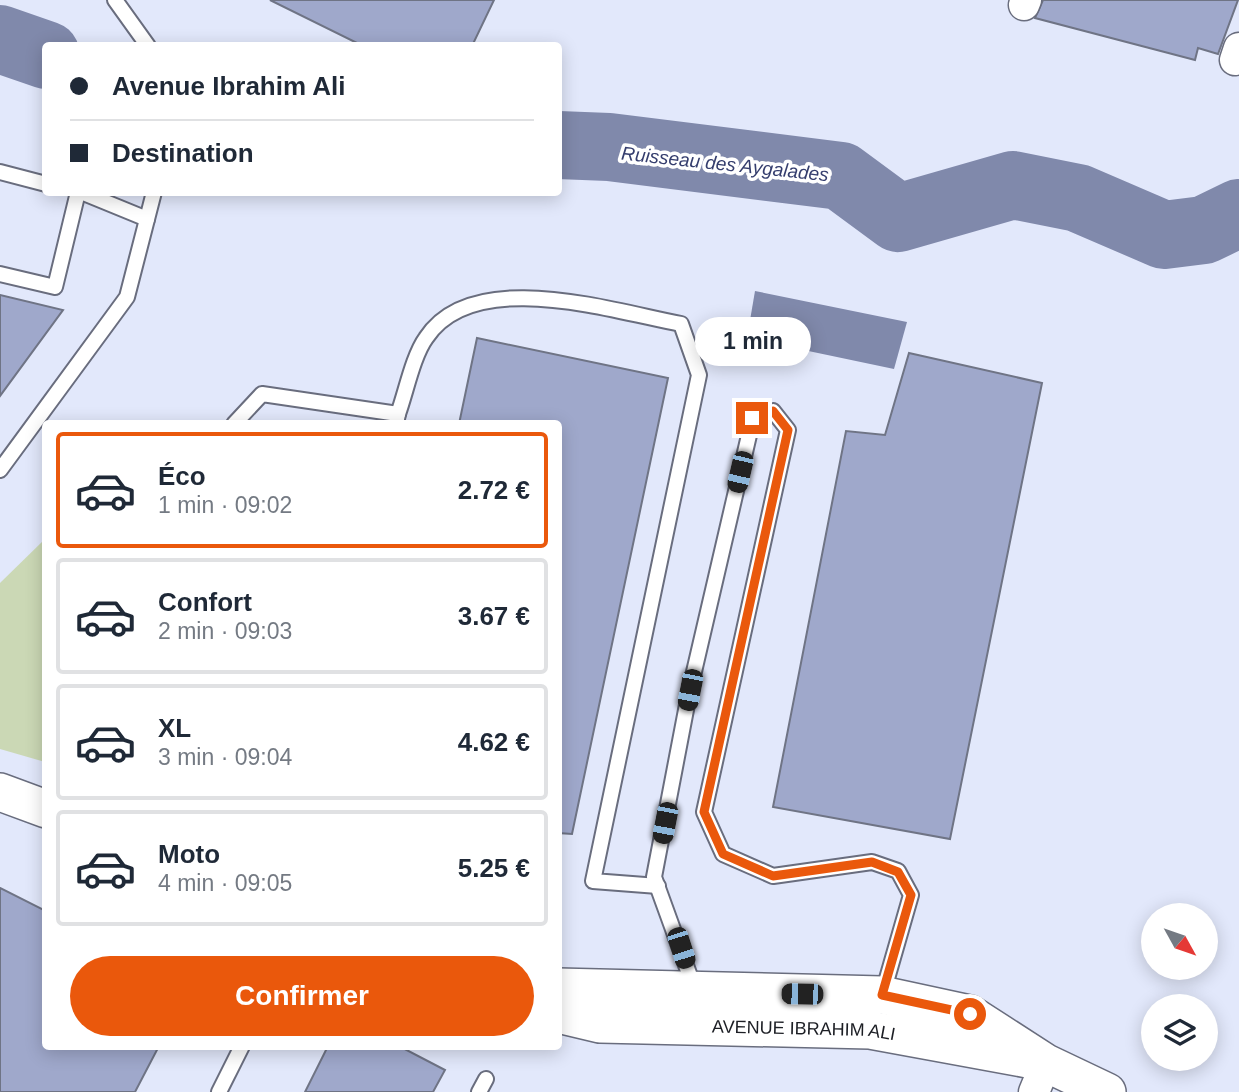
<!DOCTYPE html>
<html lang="fr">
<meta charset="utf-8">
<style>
body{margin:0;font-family:Arial,sans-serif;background:#f2f2f3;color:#1f2937;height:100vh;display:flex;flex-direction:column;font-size:26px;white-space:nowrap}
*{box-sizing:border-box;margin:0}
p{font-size:23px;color:#747a83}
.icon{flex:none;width:38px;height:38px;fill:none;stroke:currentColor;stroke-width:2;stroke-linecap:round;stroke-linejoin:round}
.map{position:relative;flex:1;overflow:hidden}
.panel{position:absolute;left:42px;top:420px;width:520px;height:630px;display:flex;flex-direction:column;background:#fff;border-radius:7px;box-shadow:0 4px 18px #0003}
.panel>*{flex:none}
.guide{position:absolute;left:42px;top:42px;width:520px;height:154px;border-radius:7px;box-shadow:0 4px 18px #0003;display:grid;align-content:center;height:154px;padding:0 28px;background:#fff}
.needle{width:46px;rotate:130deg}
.controls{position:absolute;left:1141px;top:903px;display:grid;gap:14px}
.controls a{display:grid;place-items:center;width:77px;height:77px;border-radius:50%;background:#fff;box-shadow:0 4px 18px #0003;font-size:35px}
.end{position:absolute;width:32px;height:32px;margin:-16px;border:9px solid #ea580c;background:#fff;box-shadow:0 0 0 4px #fff}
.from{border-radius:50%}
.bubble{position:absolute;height:49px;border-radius:24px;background:#fff;box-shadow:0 4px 18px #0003;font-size:23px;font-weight:700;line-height:49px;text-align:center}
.car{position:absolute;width:21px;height:42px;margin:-21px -10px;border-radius:9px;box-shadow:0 0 5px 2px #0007;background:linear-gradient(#222 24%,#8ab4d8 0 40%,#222 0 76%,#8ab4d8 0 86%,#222 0)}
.guide b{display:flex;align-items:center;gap:24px;height:66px;font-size:26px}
.guide b+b{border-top:2px solid #e0e1e3}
.guide i{width:18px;height:18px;background:#1f2937}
ul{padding:12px 0 0;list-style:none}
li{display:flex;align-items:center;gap:21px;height:116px;margin:0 14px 10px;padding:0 14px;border:4px solid #e0e1e3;border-radius:7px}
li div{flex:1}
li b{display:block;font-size:26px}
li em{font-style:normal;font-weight:700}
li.current{border-color:#ea580c}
li>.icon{width:63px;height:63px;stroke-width:1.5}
.primary-button{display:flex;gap:14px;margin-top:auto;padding:14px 28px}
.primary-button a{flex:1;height:80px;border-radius:42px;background:#ea580c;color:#fff;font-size:28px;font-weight:700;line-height:80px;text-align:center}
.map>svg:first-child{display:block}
</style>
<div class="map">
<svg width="1239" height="1092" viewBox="0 0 1239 1092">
<rect width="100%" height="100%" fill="#e2e8fb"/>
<polygon fill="#cbd8b5" points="45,539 45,762 0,749 0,583"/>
<polygon fill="#8089ab" points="755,291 907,322 894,369 747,338"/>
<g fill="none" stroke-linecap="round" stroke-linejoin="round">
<g stroke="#8089ab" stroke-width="68">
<polyline points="0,39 46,55"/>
<polyline points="558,145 609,147 841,176 898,218 1013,185 1078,198 1164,235 1204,230 1239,213"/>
</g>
</g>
<g fill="#9fa8cb" stroke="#6f7485" stroke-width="2">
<polygon points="270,0 494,0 472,46 363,46"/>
<polygon points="1043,0 1238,0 1218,54 1198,48 1195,60 1035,18"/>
<polygon points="0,295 63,310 0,396"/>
<polygon points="477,338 668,378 572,834 558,833 558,424 459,424"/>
<polygon points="909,353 1042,383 950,839 773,807 846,431 885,435"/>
<polygon points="0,888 46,911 46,1046 159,1046 135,1092 0,1092"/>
<polygon points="328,1046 399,1046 445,1070 433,1092 305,1092"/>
</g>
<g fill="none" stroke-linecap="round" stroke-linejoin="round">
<g stroke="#696d7e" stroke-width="18">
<g id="service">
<polyline points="115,0 148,46"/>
<polyline points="0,172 46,184"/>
<polyline points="81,192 147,219"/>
<polyline points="0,274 55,287 78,192"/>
<path d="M398,414c8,-22 15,-58 28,-76 47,-72 186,-27 255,-14l18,51 -106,506 65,5"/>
<polyline points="234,424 262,394 398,414 396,424"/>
<polyline points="0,470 127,297 154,192"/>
<polyline points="695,990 654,877 690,689 753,418 773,411 788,430 704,812 723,854 773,876 872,862 898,871 911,895 882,996"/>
<polyline points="219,1092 242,1046"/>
<polyline points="479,1092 486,1079"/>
</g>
</g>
<g stroke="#696d7e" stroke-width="33">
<g id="minor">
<polyline points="1024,5 1026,0"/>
<polyline points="1235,60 1239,48"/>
<polyline points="1034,1092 1046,1063"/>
</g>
</g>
<g stroke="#696d7e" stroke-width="40">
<g id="tertiary">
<polyline points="0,792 46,809"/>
<polyline points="558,987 882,995 970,1014 1046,1063 1107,1092"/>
<path id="s1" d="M558,1014l42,10 270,6 158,29"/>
</g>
</g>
<use href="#service" stroke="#fff" stroke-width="14"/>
<use href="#minor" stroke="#fff" stroke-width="30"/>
<use href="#tertiary" stroke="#fff" stroke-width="37"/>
</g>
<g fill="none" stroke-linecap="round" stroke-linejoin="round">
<polyline stroke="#ea580c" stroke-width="9" points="752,418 773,411 788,430 704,812 723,854 773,876 872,862 898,872 911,895 882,995 970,1014"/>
</g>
<g text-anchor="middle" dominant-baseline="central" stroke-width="7" stroke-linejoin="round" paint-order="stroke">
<g font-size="18" fill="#1c1e24" stroke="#fff">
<text stroke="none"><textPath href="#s1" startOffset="247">AVENUE IBRAHIM ALI</textPath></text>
</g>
<g font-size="19" font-style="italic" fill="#353e6e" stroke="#fff">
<text transform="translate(725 164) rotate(6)">Ruisseau des Aygalades</text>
</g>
</g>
</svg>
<div class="controls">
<a><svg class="needle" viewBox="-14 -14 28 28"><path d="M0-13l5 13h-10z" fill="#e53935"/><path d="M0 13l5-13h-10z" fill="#747a83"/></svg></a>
<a><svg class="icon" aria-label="layers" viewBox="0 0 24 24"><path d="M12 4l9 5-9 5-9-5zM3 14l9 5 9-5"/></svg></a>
</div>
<i class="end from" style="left:970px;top:1014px"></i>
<i class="end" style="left:752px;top:418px"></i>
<div class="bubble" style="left:695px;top:317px;width:116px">1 min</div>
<i class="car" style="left:740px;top:472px;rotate:193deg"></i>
<i class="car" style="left:690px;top:690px;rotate:191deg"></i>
<i class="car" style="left:665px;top:823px;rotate:191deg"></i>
<i class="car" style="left:681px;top:948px;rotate:162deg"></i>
<i class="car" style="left:802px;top:994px;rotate:271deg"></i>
<div class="guide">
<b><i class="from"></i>Avenue Ibrahim Ali</b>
<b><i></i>Destination</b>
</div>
<section class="panel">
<ul>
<li class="current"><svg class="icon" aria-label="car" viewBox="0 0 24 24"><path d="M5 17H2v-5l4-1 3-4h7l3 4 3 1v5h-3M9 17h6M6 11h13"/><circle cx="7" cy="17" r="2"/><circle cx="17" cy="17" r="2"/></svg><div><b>Éco</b><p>1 min · 09:02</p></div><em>2.72 €</em></li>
<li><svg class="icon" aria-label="car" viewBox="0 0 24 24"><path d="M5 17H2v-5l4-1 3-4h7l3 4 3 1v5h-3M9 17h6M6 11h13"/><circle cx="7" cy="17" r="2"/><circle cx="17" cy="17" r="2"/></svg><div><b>Confort</b><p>2 min · 09:03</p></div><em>3.67 €</em></li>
<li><svg class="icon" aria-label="car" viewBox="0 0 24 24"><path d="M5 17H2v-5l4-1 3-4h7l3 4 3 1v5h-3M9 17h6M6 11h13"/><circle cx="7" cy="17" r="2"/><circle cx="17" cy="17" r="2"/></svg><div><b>XL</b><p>3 min · 09:04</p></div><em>4.62 €</em></li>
<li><svg class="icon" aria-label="car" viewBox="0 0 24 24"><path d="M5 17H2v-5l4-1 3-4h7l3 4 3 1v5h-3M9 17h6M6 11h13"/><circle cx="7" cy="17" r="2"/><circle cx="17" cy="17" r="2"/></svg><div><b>Moto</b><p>4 min · 09:05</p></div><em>5.25 €</em></li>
</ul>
<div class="primary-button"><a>Confirmer</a></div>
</section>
</div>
